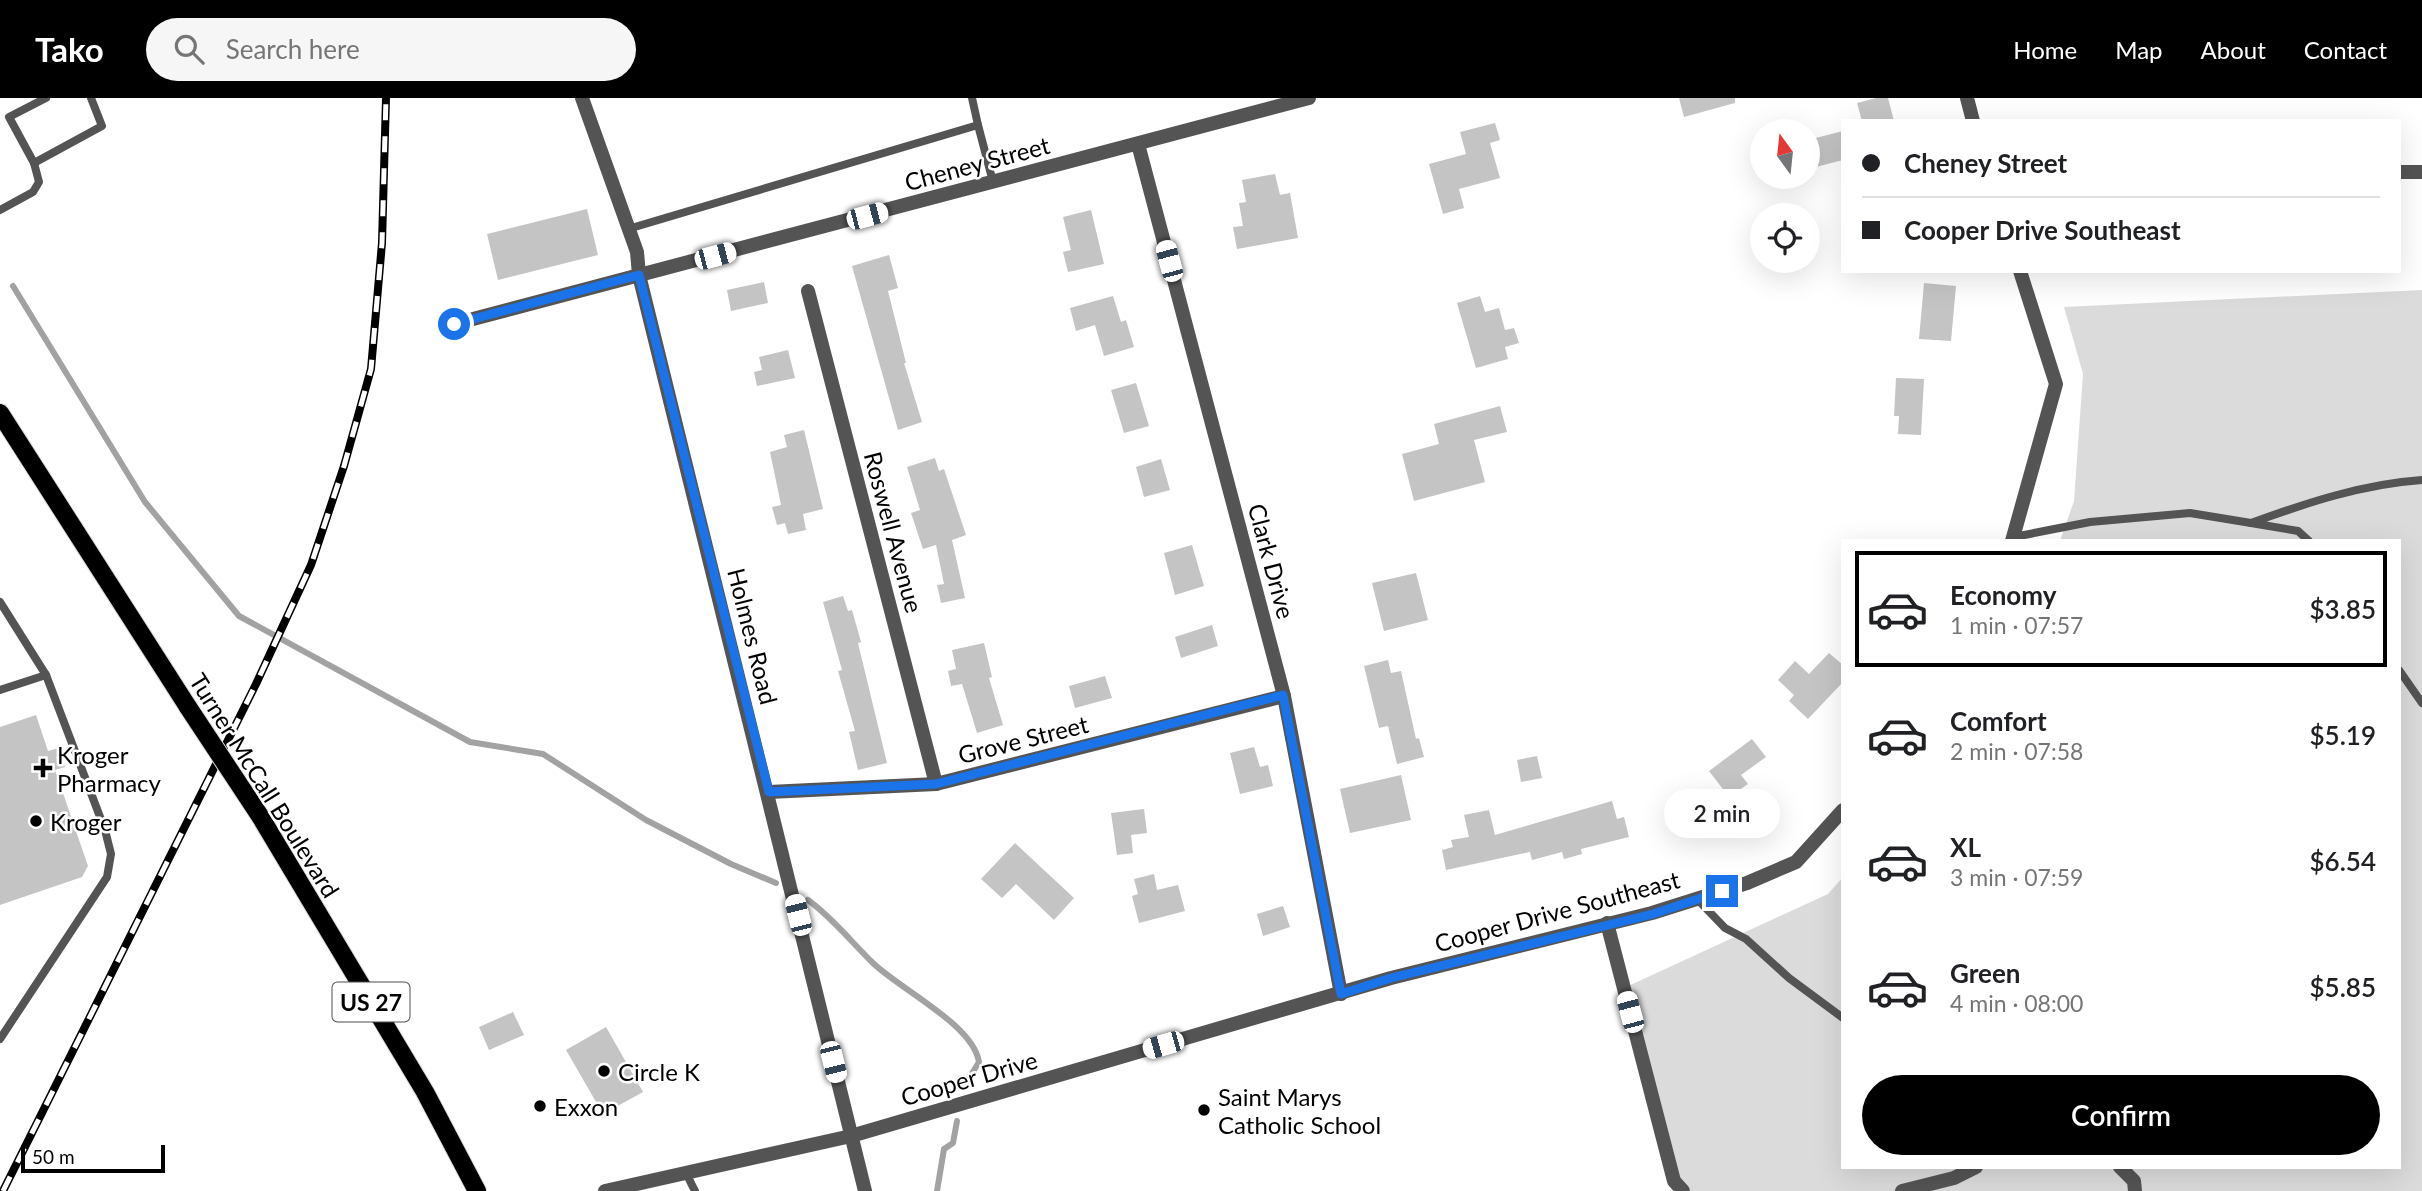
<!DOCTYPE html>
<meta charset="utf-8">
<style>
body{margin:0;font-family:Lato,sans-serif;background:#f6f6f6;color:#202124;height:100vh;display:flex;flex-direction:column;font-size:26px;white-space:nowrap}
*{box-sizing:border-box;margin:0}
p{font-size:23px;color:#757577}
.icon{flex:none;width:38px;height:38px;fill:none;stroke:currentColor;stroke-width:2;stroke-linecap:round;stroke-linejoin:round}
.map{position:relative;flex:1;overflow:hidden}
.drawer{position:absolute;left:1841px;top:441px;width:560px;height:630px;display:flex;flex-direction:column;background:#fff;border-radius:0px;box-shadow:0 7px 28px #0002}
.drawer>*{flex:none}
.guide{position:absolute;left:1841px;top:21px;width:560px;height:154px;border-radius:0px;box-shadow:0 7px 28px #0002;display:grid;align-content:center;height:154px;padding:0 21px;background:#fff}
.needle{width:46px;rotate:345deg}
.fabs{position:absolute;left:1750px;top:21px;display:grid;gap:14px}
.fabs a{display:grid;place-items:center;width:70px;height:70px;border-radius:50%;background:#fff;box-shadow:0 7px 28px #0002;font-size:35px}
.scale{position:absolute;left:21px;bottom:18px;width:144px;box-sizing:border-box;padding-left:7px;border:4px solid #000;border-top:0;font-size:19px;line-height:24px;white-space:nowrap;color:#000;-webkit-text-stroke:5px #fff;paint-order:stroke}
.end{position:absolute;width:32px;height:32px;margin:-16px;border:9px solid #1a73e8;background:#fff;box-shadow:0 0 0 4px #fff}
.from{border-radius:50%}
.bubble{position:absolute;height:49px;border-radius:24px;background:#fff;box-shadow:0 7px 28px #0002;font-size:23px;font-weight:600;line-height:49px;text-align:center}
.car{position:absolute;width:21px;height:42px;margin:-21px -10px;border-radius:9px;box-shadow:0 0 5px 2px #0007;background:linear-gradient(#fff 24%,#345 0 40%,#fff 0 76%,#345 0 86%,#fff 0)}
.guide b{display:flex;align-items:center;gap:24px;height:66px;font-size:26px}
.guide b+b{border-top:2px solid #e0e0e0}
.guide i{width:18px;height:18px;background:#202124}
ul{padding:12px 0 0;list-style:none}
li{display:flex;align-items:center;gap:21px;height:116px;margin:0 14px 10px;padding:0 7px;border:4px solid transparent;border-radius:0px}
li div{flex:1}
li b{display:block;font-size:26px}
li em{font-style:normal;font-weight:600}
li.active{border-color:#000}
li>.icon{width:63px;height:63px;stroke-width:1.5}
.button{display:flex;gap:14px;margin-top:auto;padding:14px 21px}
.button a{flex:1;height:80px;border-radius:42px;background:#000;color:#fff;font-size:28px;font-weight:600;line-height:80px;text-align:center}
header{display:flex;align-items:center;gap:42px;box-sizing:border-box;height:98px;padding:0 35px;background:#000;color:#fff}
header strong{font-size:33px}
nav{display:flex;gap:38px;margin-inline-start:auto;font-size:24px}
.search{width:490px;height:63px;background:#f6f6f6;display:flex;align-items:center;gap:18px;box-sizing:border-box;padding:0 24px;border-radius:38px;color:#757577;font-size:26px}
.map>svg:first-child{display:block}
</style>
<header>
<strong>Tako</strong>
<div class="search"><svg class="icon" aria-label="search" viewBox="0 0 24 24"><circle cx="10" cy="10" r="6"/><path d="M15 15l6 6"/></svg>Search here</div>
<nav><a>Home</a><a>Map</a><a>About</a><a>Contact</a></nav>
</header>
<div class="map">
<svg width="2422" height="1093" viewBox="0 0 2422 1093">
<rect width="100%" height="100%" fill="#fff"/>
<polygon fill="#dbdbdb" points="2422,192 2422,1093 1676,1093 1624,890 1828,796 1843,779 1843,1069 2399,1069 2399,443 2060,443 2074,403 2083,276 2064,209"/>
<g fill="none" stroke-linecap="round" stroke-linejoin="round">
<g stroke="#a2a2a2" stroke-width="6">
<polyline points="13,188 145,404 239,518 470,644 543,656 646,722 731,766 776,785"/>
<path d="M808,802c26,19 44,43 66,64 29,27 99,61 105,98l-16,26"/>
<polyline points="937,1093 944,1051 953,1045 957,1023"/>
</g>
</g>
<g fill="#c4c4c4">
<polygon points="1679,0 1735,0 1735,5 1684,19"/>
<polygon points="1876,0 1888,0 1894,23 1862,23 1857,5"/>
<polygon points="1495,25 1500,42 1490,45 1500,80 1459,91 1464,110 1443,116 1429,66 1466,56 1460,34"/>
<polygon points="1843,33 1843,62 1808,71 1808,42"/>
<polygon points="1275,76 1280,97 1290,95 1298,140 1237,151 1233,129 1243,128 1239,105 1246,104 1242,82"/>
<polygon points="587,111 598,157 498,182 487,136"/>
<polygon points="1091,112 1104,166 1068,174 1063,154 1071,152 1063,119"/>
<polygon points="889,157 898,190 888,193 906,265 904,265 922,324 898,332 852,168"/>
<polygon points="764,184 768,205 731,213 727,192"/>
<polygon points="1924,185 1956,188 1951,243 1919,241"/>
<polygon points="1113,198 1121,224 1126,222 1134,249 1104,258 1095,227 1076,233 1070,210"/>
<polygon points="1480,198 1485,214 1499,210 1505,232 1514,230 1519,245 1505,249 1508,261 1476,270 1457,205"/>
<polygon points="788,252 795,280 757,288 754,274 762,272 759,259"/>
<polygon points="1896,280 1924,281 1921,337 1898,336 1899,318 1894,318"/>
<polygon points="1136,285 1149,328 1124,335 1111,292"/>
<polygon points="1500,308 1507,334 1474,342 1485,384 1414,403 1402,356 1439,346 1434,326"/>
<polygon points="804,332 823,411 803,416 806,432 788,436 785,425 777,427 772,409 781,407 770,354 787,349 784,337"/>
<polygon points="935,360 939,373 944,371 966,437 952,442 965,500 941,505 937,487 944,486 936,447 923,451 911,415 920,412 907,369"/>
<polygon points="1161,361 1170,392 1144,399 1136,369"/>
<polygon points="1192,447 1204,488 1175,497 1164,455"/>
<polygon points="1416,475 1428,522 1384,533 1372,485"/>
<polygon points="843,498 848,513 852,512 861,544 858,545 887,665 858,672 849,634 855,633 838,573 842,572 823,504"/>
<polygon points="1212,527 1218,548 1181,560 1175,539"/>
<polygon points="984,545 992,579 989,580 1003,627 977,635 962,586 951,588 948,573 956,571 952,552"/>
<polygon points="1829,555 1843,567 1843,584 1808,621 1789,603 1794,597 1778,582 1795,563 1809,576"/>
<polygon points="1388,562 1391,575 1401,573 1416,641 1419,640 1424,659 1397,666 1388,628 1379,630 1364,568"/>
<polygon points="1105,578 1112,600 1075,610 1069,588"/>
<polygon points="36,617 48,653 59,650 65,669 55,672 88,768 82,779 0,807 0,629"/>
<polygon points="1752,641 1766,659 1741,677 1748,686 1729,699 1709,673"/>
<polygon points="1254,649 1260,669 1268,667 1273,688 1240,696 1230,655"/>
<polygon points="1537,658 1542,680 1521,684 1517,662"/>
<polygon points="1401,677 1411,722 1350,735 1340,691"/>
<polygon points="1612,703 1617,721 1624,719 1629,739 1581,751 1582,756 1564,761 1562,754 1532,762 1530,754 1446,772 1442,752 1453,749 1451,742 1469,739 1464,717 1489,712 1495,737"/>
<polygon points="1144,711 1147,735 1131,737 1133,755 1117,757 1111,715"/>
<polygon points="1015,745 1074,800 1054,822 1016,786 1002,800 981,781"/>
<polygon points="1154,776 1157,792 1178,787 1185,813 1139,825 1132,798 1138,796 1134,781"/>
<polygon points="1283,808 1290,829 1263,838 1257,816"/>
<polygon points="513,914 524,937 489,952 479,929"/>
<polygon points="606,929 643,994 603,1016 566,952"/>
</g>
<g fill="none" stroke-linecap="round" stroke-linejoin="round">
<g stroke="#dbdbdb" stroke-width="20">
<g id="primary">
<polyline points="0,315 188,609"/>
<polyline points="260,718 425,994 477,1093"/>
</g>
</g>
<g stroke="#545454" stroke-width="8">
<polyline points="46,0 9,19 34,65 102,28 91,0"/>
<polyline points="978,27 993,84"/>
<polyline points="0,112 33,94 39,84 34,65"/>
<polyline points="628,131 978,27 972,0"/>
<polyline points="2014,439 2090,424 2190,415 2251,425"/>
<path d="M2309,443l-11,-10 -47,-8c55,-20 112,-39 171,-43"/>
<polyline points="0,504 46,577 0,592"/>
<polyline points="2399,572 2422,605"/>
<polyline points="1697,801 1725,830 1746,841 1789,880 1843,920"/>
<polyline points="0,941 107,779 111,756 105,732 46,577"/>
<polyline points="686,1075 695,1093"/>
</g>
<g stroke="#545454" stroke-width="14">
<polyline points="582,0 637,154 639,177 865,1093"/>
<polyline points="1967,0 1973,23"/>
<polyline points="1138,46 1284,598 1341,896"/>
<polyline points="2399,74 2422,74"/>
<polyline points="808,193 936,686"/>
<polyline points="454,226 1309,0"/>
<polyline points="2012,443 2056,286 2020,173"/>
<polyline points="769,694 936,686 1284,598"/>
<polyline points="1607,825 1674,1083 1683,1093"/>
<polyline points="2120,1069 2134,1083 2135,1093"/>
<polyline points="605,1093 851,1038 1391,880 1652,815 1747,785 1796,764 1843,712"/>
<polyline points="1902,1093 1954,1080 1976,1069"/>
</g>
<use href="#primary" stroke="#000" stroke-width="18"/>
<g stroke="#000" stroke-width="8">
<polyline id="rail" points="3,1093 256,586 311,467 344,368 371,271 382,145 386,0"/>
</g>
<use href="#rail" stroke="#fff" stroke-width="5" stroke-dasharray="16" stroke-linecap="butt"/>
<g stroke="#dbdbdb" stroke-width="20" stroke-linecap="butt">
<polyline id="primary-bridge" points="188,609 260,718"/>
</g>
<use href="#primary-bridge" stroke="#000" stroke-width="18"/>
</g>
<g fill="none" stroke-linecap="round" stroke-linejoin="round">
<polyline stroke="#1a73e8" stroke-width="9" points="454,226 639,177 769,694 936,686 1283,597 1341,896 1391,880 1653,816 1722,793"/>
</g>
<g fill="#000" stroke="#fff" stroke-width="2.5">
<path d="M39.5 659.5h7v7h7v7h-7v7h-7v-7h-7v-7h7z"/>
<circle cx="36" cy="723" r="7"/>
<circle cx="604" cy="973" r="7"/>
<circle cx="540" cy="1008" r="7"/>
<circle cx="1204" cy="1012" r="7"/>
</g>
<g text-anchor="middle" dominant-baseline="central" stroke-width="5" stroke-linejoin="round" paint-order="stroke">
<rect fill="#fff" stroke="#4c4c4c" stroke-width="2" x="332.5" y="884.5" width="77" height="39" rx="5"/>
<g font-size="23" font-weight="bold" fill="#000">
<text x="371" y="904">US 27</text>
</g>
<g font-size="24" fill="#000" stroke="#fff">
<text transform="translate(977 65) rotate(-15)">Cheney Street</text>
<text transform="translate(894 434) rotate(75)">Roswell Avenue</text>
<text transform="translate(1272 463) rotate(75)">Clark Drive</text>
<text transform="translate(753 538) rotate(76)">Holmes Road</text>
<text transform="translate(1023 641) rotate(-14)">Grove Street</text>
<text transform="translate(265 687) rotate(58)">Turner McCall Boulevard</text>
<text transform="translate(1557 813) rotate(-15)">Cooper Drive Southeast</text>
<text transform="translate(969 980) rotate(-16)">Cooper Drive</text>
</g>
<g font-size="24" fill="#000" stroke="#fff" text-anchor="start">
<text x="57" y="656">Kroger<tspan x="57" dy="28">Pharmacy</tspan></text>
<text x="50" y="723">Kroger</text>
<text x="618" y="973">Circle K</text>
<text x="1218" y="998">Saint Marys<tspan x="1218" dy="28">Catholic School</tspan></text>
<text x="554" y="1008">Exxon</text>
</g>
</g>
</svg>
<div class="fabs">
<a><svg class="needle" viewBox="-14 -14 28 28"><path d="M0-13l5 13h-10z" fill="#e53935"/><path d="M0 13l5-13h-10z" fill="#757577"/></svg></a>
<a><svg class="icon" aria-label="locate" viewBox="0 0 24 24"><circle cx="12" cy="12" r="6"/><path d="M12 2v4M12 18v4M2 12h4M18 12h4"/></svg></a>
</div>
<div class="scale">50 m</div>
<i class="end from" style="left:454px;top:226px"></i>
<i class="end" style="left:1722px;top:793px"></i>
<div class="bubble" style="left:1664px;top:691px;width:116px">2 min</div>
<i class="car" style="left:867px;top:118px;rotate:75deg"></i>
<i class="car" style="left:715px;top:158px;rotate:75deg"></i>
<i class="car" style="left:1169px;top:163px;rotate:345deg"></i>
<i class="car" style="left:798px;top:817px;rotate:346deg"></i>
<i class="car" style="left:1630px;top:914px;rotate:345deg"></i>
<i class="car" style="left:1163px;top:947px;rotate:254deg"></i>
<i class="car" style="left:833px;top:964px;rotate:166deg"></i>
<div class="guide">
<b><i class="from"></i>Cheney Street</b>
<b><i></i>Cooper Drive Southeast</b>
</div>
<section class="drawer">
<ul>
<li class="active"><svg class="icon" aria-label="car" viewBox="0 0 24 24"><path d="M5 17H2v-5l4-1 3-4h7l3 4 3 1v5h-3M9 17h6M6 11h13"/><circle cx="7" cy="17" r="2"/><circle cx="17" cy="17" r="2"/></svg><div><b>Economy</b><p>1 min · 07:57</p></div><em>$3.85</em></li>
<li><svg class="icon" aria-label="car" viewBox="0 0 24 24"><path d="M5 17H2v-5l4-1 3-4h7l3 4 3 1v5h-3M9 17h6M6 11h13"/><circle cx="7" cy="17" r="2"/><circle cx="17" cy="17" r="2"/></svg><div><b>Comfort</b><p>2 min · 07:58</p></div><em>$5.19</em></li>
<li><svg class="icon" aria-label="car" viewBox="0 0 24 24"><path d="M5 17H2v-5l4-1 3-4h7l3 4 3 1v5h-3M9 17h6M6 11h13"/><circle cx="7" cy="17" r="2"/><circle cx="17" cy="17" r="2"/></svg><div><b>XL</b><p>3 min · 07:59</p></div><em>$6.54</em></li>
<li><svg class="icon" aria-label="car" viewBox="0 0 24 24"><path d="M5 17H2v-5l4-1 3-4h7l3 4 3 1v5h-3M9 17h6M6 11h13"/><circle cx="7" cy="17" r="2"/><circle cx="17" cy="17" r="2"/></svg><div><b>Green</b><p>4 min · 08:00</p></div><em>$5.85</em></li>
</ul>
<div class="button"><a>Confirm</a></div>
</section>
</div>
